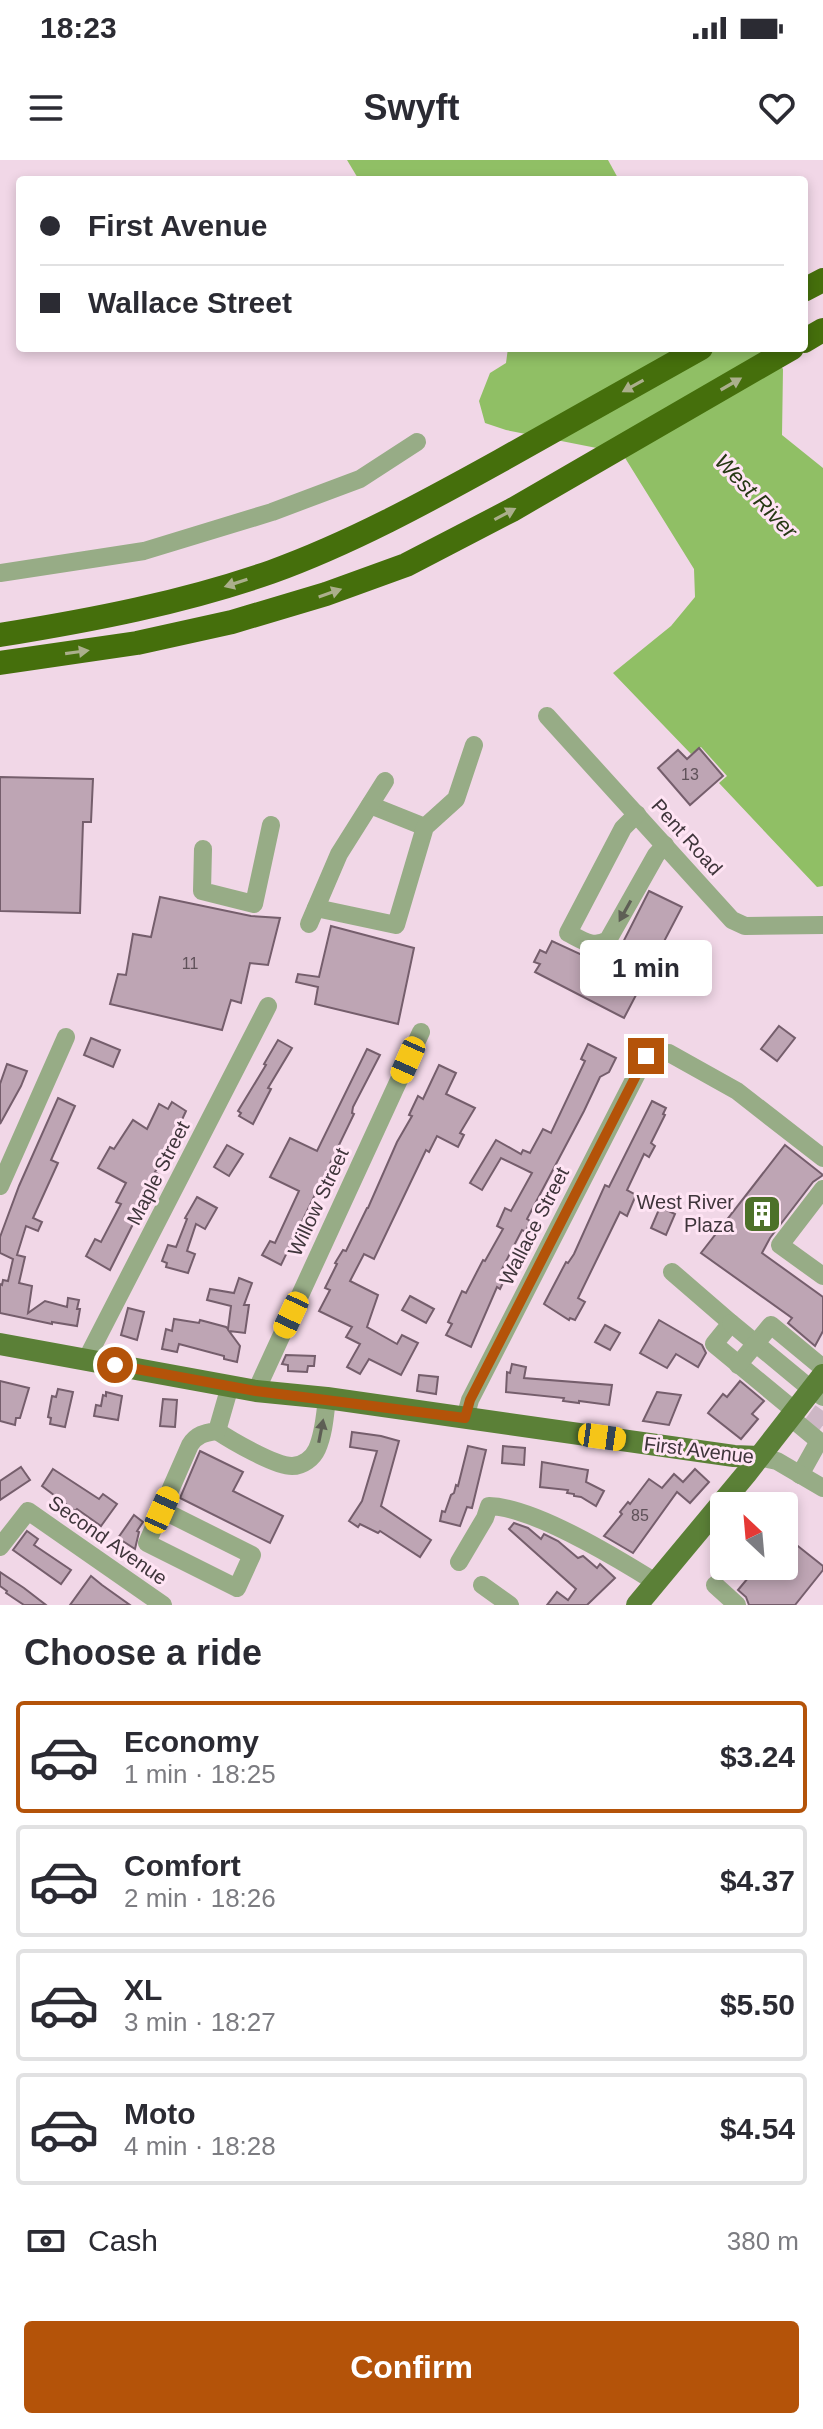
<!DOCTYPE html>
<meta charset="utf-8">
<style>
body{margin:0;font-family:Helvetica,sans-serif;background:#f2f2f3;color:#2b2b33;height:100vh;display:flex;flex-direction:column;font-size:30px;white-space:nowrap}
*{box-sizing:border-box;margin:0}
p{font-size:26px;color:#7c7c81}
.icon{flex:none;width:44px;height:44px;fill:none;stroke:currentColor;stroke-width:2;stroke-linecap:round;stroke-linejoin:round}
.map{position:relative;height:1445px;overflow:hidden}
.sheet{display:flex;flex-direction:column;background:#fff;flex:1}
.sheet>*{flex:none}
.banner{position:absolute;left:16px;top:16px;width:792px;height:176px;border-radius:8px;box-shadow:0 4px 12px #0003;display:grid;align-content:center;height:176px;padding:0 24px;background:#fff}
.needle{width:52px;rotate:334deg}
.tools{position:absolute;left:710px;top:1332px;display:grid;gap:16px}
.tools a{display:grid;place-items:center;width:88px;height:88px;border-radius:8px;background:#fff;box-shadow:0 4px 12px #0003;font-size:40px}
.end{position:absolute;width:36px;height:36px;margin:-18px;border:10px solid #b45309;background:#fff;box-shadow:0 0 0 4px #fff}
.from{border-radius:50%}
.bubble{position:absolute;height:56px;border-radius:8px;background:#fff;box-shadow:0 4px 12px #0003;font-size:26px;font-weight:700;line-height:56px;text-align:center}
.car{position:absolute;width:24px;height:48px;margin:-24px -12px;border-radius:10px;box-shadow:0 0 6px 2px #0007;background:linear-gradient(#f5c518 24%,#345 0 40%,#f5c518 0 76%,#345 0 86%,#f5c518 0)}
.banner b{display:flex;align-items:center;gap:28px;height:76px;font-size:30px}
.banner b+b{border-top:2px solid #e1e1e2}
.banner i{width:20px;height:20px;background:#2b2b33}
ul{padding:0;list-style:none}
li{display:flex;align-items:center;gap:24px;height:112px;margin:0 16px 12px;padding:0 8px;border:4px solid #e1e1e2;border-radius:8px}
li div{flex:1}
li b{display:block;font-size:30px}
li em{font-style:normal;font-weight:700}
li.active{border-color:#b45309}
li>.icon{width:72px;height:72px;stroke-width:1.5}
h2{padding:0 24px;font-size:36px;line-height:96px}
.pay{display:flex;align-items:center;gap:20px;height:88px;padding:0 24px;font-size:30px}
.pay p{margin-inline-start:auto}
.action{display:flex;gap:16px;margin-top:auto;padding:16px 24px}
.action a{flex:1;height:92px;border-radius:8px;background:#b45309;color:#fff;font-size:32px;font-weight:700;line-height:92px;text-align:center}
.status{display:flex;justify-content:space-between;align-items:center;height:56px;padding:0 40px;background:#fff;direction:ltr}
.status svg{height:22px;fill:currentColor}
header{display:flex;justify-content:space-between;align-items:center;height:104px;padding:0 24px;background:#fff;font-size:36px;font-weight:700}
.map>svg:first-child{display:block}
</style>
<div class="status"><b>18:23</b><svg viewBox="0 0 49 12"><path d="M0 12V9h3v3zM5 12V6h3v6zM10 12V3h3v9zM15 12V0h3v12zM26 1h20v11H26zM47 4h2v5h-2z"/></svg></div>
<header><svg class="icon" aria-label="menu" viewBox="0 0 24 24"><path d="M4 6h16M4 12h16M4 18h16"/></svg>Swyft<svg class="icon" aria-label="heart" viewBox="0 0 24 24"><path d="M12 20l-8-8c-3-5 5-10 8-4 3-6 11-1 8 4z"/></svg></header>
<div class="map">
<svg width="823" height="1445" viewBox="0 0 823 1445">
<rect width="100%" height="100%" fill="#f1d7e7"/>
<g fill="#90bf65">
<polygon points="347,0 608,0 619,20 359,20"/>
<polygon points="508,188 766,188 783,209 782,275 823,308 823,726 817,727 719,623 727,616 701,587 691,594 613,513 671,466 695,437 694,409 622,293 506,270 485,263 479,241 490,213 506,203"/>
</g>
<g fill="#bea5b4" stroke="#755e6c" stroke-width="2">
<polygon points="699,588 723,616 690,645 658,608 678,590 687,599"/>
<polygon points="0,617 93,619 91,662 83,662 80,753 0,751"/>
<polygon points="649,731 682,747 624,858 535,812 540,804 534,802 540,790 546,793 552,781 610,808"/>
<polygon points="160,737 251,756 280,758 268,805 250,803 241,843 231,840 222,870 110,844 118,814 126,815 133,774 151,777"/>
<polygon points="331,766 414,788 398,864 315,844 318,827 296,822 298,814 319,817"/>
<polygon points="779,866 795,878 777,901 761,889"/>
<polygon points="91,878 120,890 113,907 84,895"/>
<polygon points="278,880 292,888 268,928 271,929 253,964 239,956 241,953 238,951 266,905 264,904"/>
<polygon points="588,884 616,898 609,912 600,917 584,951 527,1059 530,1061 528,1066 526,1072 522,1070 502,1109 508,1112 500,1129 497,1127 471,1187 446,1175 452,1164 448,1162 462,1131 466,1133 483,1100 485,1101 503,1069 497,1066 505,1048 511,1051 532,1013 501,998 482,1030 470,1023 496,980 521,994 523,990 530,993 543,969 551,973 585,901 581,899"/>
<polygon points="367,889 380,895 353,947 352,953 354,954 281,1105 262,1095 270,1081 275,1083 299,1031 270,1017 290,978 317,991"/>
<polygon points="7,904 27,911 21,926 0,964 0,924"/>
<polygon points="439,905 456,913 446,934 475,948 460,973 464,975 458,987 437,976 429,992 426,990 374,1099 364,1094 350,1121 378,1135 367,1167 397,1184 402,1175 418,1183 401,1215 369,1199 360,1214 347,1207 360,1184 346,1177 352,1167 319,1151 330,1130 325,1128 337,1104 335,1103 343,1090 346,1091 367,1048 368,1048 397,982 412,956 409,955 418,936 423,939"/>
<polygon points="58,938 75,946 51,1000 58,1003 33,1058 42,1062 38,1071 26,1066 17,1095 25,1097 19,1123 32,1126 28,1153 45,1141 67,1147 68,1138 79,1140 77,1149 80,1149 77,1166 52,1162 52,1164 0,1153 0,1124 2,1125 3,1120 8,1121 13,1099 0,1093 0,1077 19,1026"/>
<polygon points="652,941 666,948 663,954 665,955 651,983 655,986 649,997 644,994 627,1030 636,1035 627,1056 620,1052 578,1138 585,1142 575,1160 570,1158 569,1160 544,1144 566,1102 568,1103 574,1094 605,1025 609,1027"/>
<polygon points="172,942 186,951 167,992 155,1012 158,1014 110,1110 86,1096 95,1079 101,1082 121,1044 116,1042 126,1023 98,1008 110,987 114,989 133,960 147,969 159,944 168,949"/>
<polygon points="227,985 243,994 229,1016 214,1007"/>
<polygon points="785,985 823,1015 813,1022 770,1078 762,1093 823,1137 823,1171 815,1186 788,1163 792,1158 701,1093"/>
<polygon points="197,1037 217,1048 205,1069 196,1064 187,1091 195,1094 188,1113 166,1107 167,1103 162,1101 168,1085 176,1087 187,1059 185,1058"/>
<polygon points="660,1047 675,1054 666,1075 651,1068"/>
<polygon points="239,1118 252,1123 244,1145 249,1145 245,1173 229,1171 240,1186 237,1202 224,1199 224,1196 179,1184 177,1192 162,1189 166,1169 172,1171 174,1159 199,1163 200,1160 226,1167 228,1169 231,1146 207,1140 210,1129 234,1133"/>
<polygon points="410,1136 434,1149 426,1163 402,1150"/>
<polygon points="128,1148 144,1152 137,1180 121,1175"/>
<polygon points="659,1160 702,1185 706,1193 698,1207 676,1194 667,1208 640,1193"/>
<polygon points="605,1165 620,1173 610,1190 595,1182"/>
<polygon points="286,1195 315,1196 314,1206 308,1206 307,1212 288,1211 288,1205 282,1204"/>
<polygon points="512,1204 526,1207 524,1218 612,1225 609,1245 579,1241 579,1243 563,1241 564,1238 506,1232 507,1212 510,1213"/>
<polygon points="419,1215 438,1217 436,1234 417,1231"/>
<polygon points="0,1221 29,1228 20,1258 16,1258 15,1265 0,1261"/>
<polygon points="740,1221 764,1241 752,1254 758,1259 741,1279 708,1253 723,1234 727,1237"/>
<polygon points="58,1229 73,1232 65,1267 50,1264 51,1258 48,1257 52,1236 56,1237"/>
<polygon points="106,1232 122,1236 118,1260 94,1256 96,1245 101,1246 103,1235 106,1236"/>
<polygon points="657,1232 681,1235 669,1265 643,1261"/>
<polygon points="163,1239 177,1240 175,1267 160,1266"/>
<polygon points="352,1272 381,1276 399,1281 381,1346 431,1380 420,1397 380,1371 378,1373 360,1364 358,1367 349,1361 362,1341 377,1291 350,1287"/>
<polygon points="468,1286 486,1290 472,1348 467,1347 460,1366 440,1361 442,1351 445,1352 451,1335 454,1333 456,1325 458,1326"/>
<polygon points="503,1286 525,1288 524,1305 502,1303"/>
<polygon points="200,1291 243,1312 233,1331 283,1356 270,1383 180,1338"/>
<polygon points="542,1302 588,1310 586,1322 604,1331 596,1346 581,1337 574,1336 574,1334 567,1333 568,1330 540,1327"/>
<polygon points="21,1307 30,1320 0,1340 0,1321"/>
<polygon points="53,1309 99,1339 103,1334 117,1344 101,1366 77,1349 75,1351 42,1326"/>
<polygon points="695,1309 709,1322 690,1343 677,1332 633,1393 604,1376 622,1354 620,1352 628,1342 630,1344 649,1319 662,1328 674,1314 683,1322"/>
<polygon points="134,1355 143,1362 137,1371 139,1372 135,1389 118,1378"/>
<polygon points="514,1363 528,1368 541,1379 544,1374 558,1381 578,1398 583,1396 597,1408 600,1404 615,1418 587,1445 547,1445 557,1432 568,1440 576,1429 509,1369"/>
<polygon points="27,1371 38,1379 34,1385 71,1410 61,1424 13,1390"/>
<polygon points="784,1375 823,1406 823,1410 795,1445 749,1445 746,1437 738,1430 758,1406 784,1406"/>
<polygon points="0,1412 24,1428 46,1445 24,1445 6,1433 7,1431 0,1426"/>
<polygon points="91,1416 102,1425 130,1445 70,1445"/>
</g>
<g fill="none" stroke-linecap="round" stroke-linejoin="round">
<polyline stroke="#cdb7c5" stroke-width="18" stroke-dasharray="18 9" stroke-linecap="butt" points="812,1265 823,1250"/>
<g stroke="#97ac86" stroke-width="18">
<polyline points="0,413 144,391 272,352 360,319 417,282"/>
<polyline points="547,556 732,760 745,766 823,765"/>
<polyline points="370,645 425,667"/>
<path d="M637,654l-14,14 -55,105c14,7 25,16 40,7l48,-85 9,-10"/>
<polyline points="203,689 202,731 254,744 271,665"/>
<polyline points="316,748 396,765 425,667 456,639 474,585"/>
<polyline points="309,764 339,694 385,621"/>
<polyline points="669,893 737,931 823,998"/>
<polyline points="0,1026 66,877"/>
<polyline points="823,1029 780,1085 823,1116"/>
<polyline points="672,1112 731,1163 714,1184 795,1251"/>
<polyline points="731,1163 812,1230 823,1237"/>
<polyline points="86,1200 268,846"/>
<polyline points="738,1205 771,1165 823,1208"/>
<polyline points="256,1231 421,872"/>
<polyline points="790,1257 819,1281 800,1315"/>
<polyline points="465,1258 470,1240 646,896"/>
<path d="M217,1271c15,10 58,35 75,35 11,0 21,-8 25,-17 7,-16 8,-34 10,-51"/>
<polyline points="759,1297 777,1301 823,1328"/>
<path d="M162,1350l90,45 -15,33 -90,-45 43,-98c7,-11 15,-12 27,-14l13,-45"/>
<polyline points="0,1387 28,1351 163,1445"/>
<path d="M459,1402l26,-44 4,-12c45,1 128,52 168,77"/>
<polyline points="482,1425 510,1445"/>
<polyline points="715,1425 737,1445"/>
</g>
<g stroke="#5b8037" stroke-width="22">
<polyline points="0,1184 256,1231 327,1238 734,1296 759,1297"/>
<polyline points="637,1445 746,1314 823,1215"/>
</g>
<g stroke="#456f0c" stroke-width="24">
<polyline points="804,130 823,120"/>
<polyline points="804,181 823,170"/>
<path d="M0,475c92,-15 182,-32 271,-63 80,-29 155,-70 229,-111 67,-38 134,-75 201,-113"/>
<polyline points="0,503 137,483 232,462 326,434 406,405 512,350 792,188"/>
</g>
</g>
<defs><path id="oneway-solid" d="M-6-.8H1V-3.2L6.5 0L1 3.2V.8H-6Z" transform="scale(2)"/></defs>
<g fill="#abaf8c">
<use href="#oneway-solid" transform="translate(731 224) rotate(-30)"/>
<use href="#oneway-solid" transform="translate(633 226) rotate(151)"/>
<use href="#oneway-solid" transform="translate(505 354) rotate(-28)"/>
<use href="#oneway-solid" transform="translate(236 423) rotate(162)"/>
<use href="#oneway-solid" transform="translate(330 433) rotate(-19)"/>
<use href="#oneway-solid" transform="translate(77 492) rotate(-8)"/>
</g>
<g fill="#5e5f55">
<use href="#oneway-solid" transform="translate(625 751) rotate(119)"/>
<use href="#oneway-solid" transform="translate(321 1271) rotate(-79)"/>
</g>
<g fill="none" stroke-linecap="round" stroke-linejoin="round">
<polyline stroke="#b45309" stroke-width="10" points="115,1205 256,1231 465,1258 470,1240 646,896"/>
</g>
<defs>
<g id="building-square" transform="scale(2)"><rect x="-9" y="-9" width="18" height="18" rx="4" fill="#4d7129" stroke="#ffe4f4"/><path d="M-4-6H4V6H1V3H-1V6H-4ZM-2.5-4.3h1.7v1.8h-1.7ZM.8-4.3h1.7v1.8H.8ZM-2.5-1h1.7V.8h-1.7ZM.8-1h1.7V.8H.8Z" fill="#fff"/></g>
</defs>
<g fill-rule="evenodd">
<use href="#building-square" x="762" y="1054"/>
</g>
<g text-anchor="middle" dominant-baseline="central" stroke-width="6" stroke-linejoin="round" paint-order="stroke">
<g font-size="16" fill="#5f5159">
<text x="690" y="614">13</text>
<text x="190" y="803">11</text>
<text x="640" y="1355">85</text>
</g>
<g font-size="20" fill="#3f353b" stroke="#ffe4f4">
<text transform="translate(687 677) rotate(48)">Pent Road</text>
<text transform="translate(158 1013) rotate(-63)">Maple Street</text>
<text transform="translate(318 1042) rotate(-65)">Willow Street</text>
<text transform="translate(534 1066) rotate(-63)">Wallace Street</text>
<text transform="translate(699 1290) rotate(7)">First Avenue</text>
<text transform="translate(108 1380) rotate(35)">Second Avenue</text>
</g>
<g font-size="20" fill="#3f353b" stroke="#ffe4f4" text-anchor="end">
<text x="734" y="1042">West River<tspan x="734" dy="23">Plaza</tspan></text>
</g>
<g font-size="22" font-style="italic" fill="#263813" stroke="#ffe4f4">
<text transform="translate(756 336) rotate(46)">West River</text>
</g>
</g>
</svg>
<div class="tools">
<a><svg class="needle" viewBox="-14 -14 28 28"><path d="M0-13l5 13h-10z" fill="#e53935"/><path d="M0 13l5-13h-10z" fill="#7c7c81"/></svg></a>
</div>
<i class="end from" style="left:115px;top:1205px"></i>
<i class="end" style="left:646px;top:896px"></i>
<div class="bubble" style="left:580px;top:780px;width:132px">1 min</div>
<i class="car" style="left:408px;top:900px;rotate:204deg"></i>
<i class="car" style="left:291px;top:1155px;rotate:205deg"></i>
<i class="car" style="left:602px;top:1277px;rotate:98deg"></i>
<i class="car" style="left:162px;top:1350px;rotate:24deg"></i>
<div class="banner">
<b><i class="from"></i>First Avenue</b>
<b><i></i>Wallace Street</b>
</div>
</div>
<section class="sheet">
<h2>Choose a ride</h2>
<ul>
<li class="active"><svg class="icon" aria-label="car" viewBox="0 0 24 24"><path d="M5 17H2v-5l4-1 3-4h7l3 4 3 1v5h-3M9 17h6M6 11h13"/><circle cx="7" cy="17" r="2"/><circle cx="17" cy="17" r="2"/></svg><div><b>Economy</b><p>1 min · 18:25</p></div><em>$3.24</em></li>
<li><svg class="icon" aria-label="car" viewBox="0 0 24 24"><path d="M5 17H2v-5l4-1 3-4h7l3 4 3 1v5h-3M9 17h6M6 11h13"/><circle cx="7" cy="17" r="2"/><circle cx="17" cy="17" r="2"/></svg><div><b>Comfort</b><p>2 min · 18:26</p></div><em>$4.37</em></li>
<li><svg class="icon" aria-label="car" viewBox="0 0 24 24"><path d="M5 17H2v-5l4-1 3-4h7l3 4 3 1v5h-3M9 17h6M6 11h13"/><circle cx="7" cy="17" r="2"/><circle cx="17" cy="17" r="2"/></svg><div><b>XL</b><p>3 min · 18:27</p></div><em>$5.50</em></li>
<li><svg class="icon" aria-label="car" viewBox="0 0 24 24"><path d="M5 17H2v-5l4-1 3-4h7l3 4 3 1v5h-3M9 17h6M6 11h13"/><circle cx="7" cy="17" r="2"/><circle cx="17" cy="17" r="2"/></svg><div><b>Moto</b><p>4 min · 18:28</p></div><em>$4.54</em></li>
</ul>
<div class="pay"><svg class="icon" aria-label="cash" viewBox="0 0 24 24"><path d="M3 7h18v10H3z"/><circle cx="12" cy="12" r="2"/></svg>Cash<p>380 m</p></div>
<div class="action"><a>Confirm</a></div>
</section>
